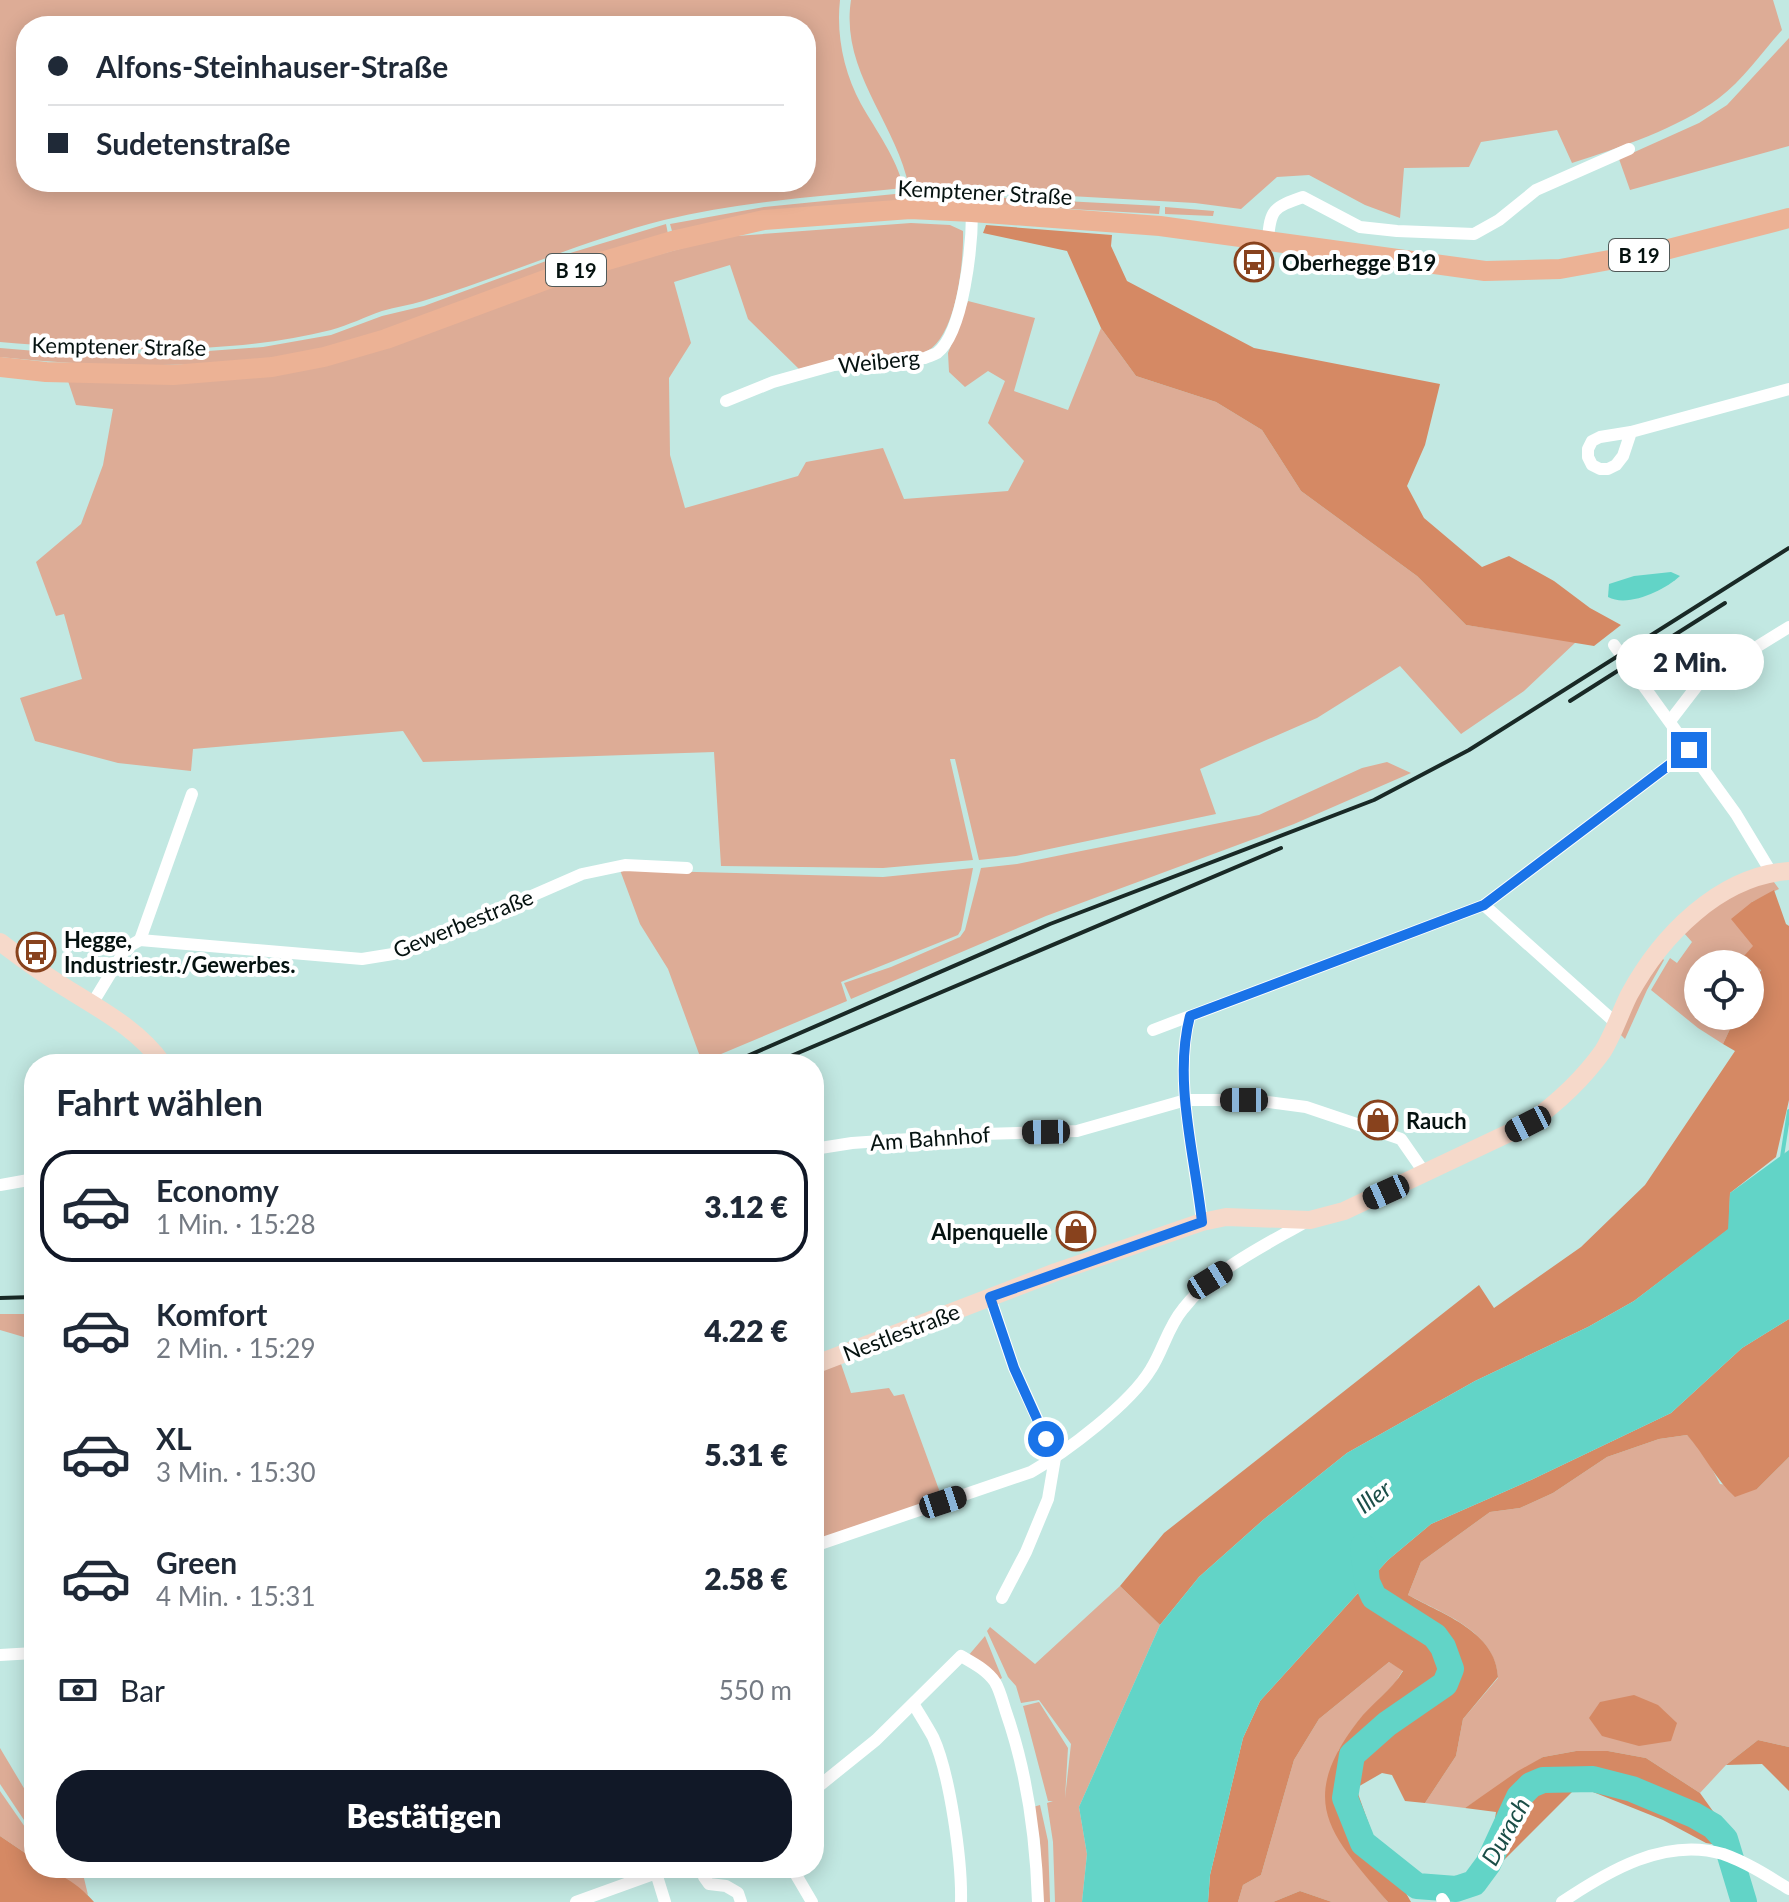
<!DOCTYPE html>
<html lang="de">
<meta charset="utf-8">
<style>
body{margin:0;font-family:Lato,sans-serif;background:#f6f6f7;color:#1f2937;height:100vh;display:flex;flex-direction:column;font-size:30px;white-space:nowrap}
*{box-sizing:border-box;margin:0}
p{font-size:26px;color:#747a83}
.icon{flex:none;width:44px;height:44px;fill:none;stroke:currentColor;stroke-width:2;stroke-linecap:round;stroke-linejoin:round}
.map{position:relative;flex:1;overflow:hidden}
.sheet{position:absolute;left:24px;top:1054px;width:800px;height:824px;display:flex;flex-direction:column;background:#fff;border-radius:32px;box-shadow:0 4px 20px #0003}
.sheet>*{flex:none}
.top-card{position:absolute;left:16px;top:16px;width:800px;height:176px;border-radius:32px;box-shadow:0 4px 20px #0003;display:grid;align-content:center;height:176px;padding:0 32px;background:#fff}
.controls{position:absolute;left:1684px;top:950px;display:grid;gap:16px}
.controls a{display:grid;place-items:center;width:80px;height:80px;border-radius:50%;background:#fff;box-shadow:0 4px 20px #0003;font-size:40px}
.end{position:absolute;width:36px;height:36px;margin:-18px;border:10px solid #1a73e8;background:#fff;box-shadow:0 0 0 4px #fff}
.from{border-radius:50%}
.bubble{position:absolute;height:56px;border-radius:28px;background:#fff;box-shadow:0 4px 20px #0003;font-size:26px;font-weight:800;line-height:56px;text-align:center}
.car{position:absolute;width:24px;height:48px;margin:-24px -12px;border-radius:10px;box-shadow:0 0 6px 2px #0007;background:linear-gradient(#222 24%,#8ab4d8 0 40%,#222 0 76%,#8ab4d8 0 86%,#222 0)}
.top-card b{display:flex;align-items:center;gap:28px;height:76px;font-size:30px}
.top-card b+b{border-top:2px solid #e0e1e3}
.top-card i{width:20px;height:20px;background:#1f2937}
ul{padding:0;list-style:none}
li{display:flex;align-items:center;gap:24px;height:112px;margin:0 16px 12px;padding:0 16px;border:4px solid transparent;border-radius:32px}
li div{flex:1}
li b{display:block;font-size:30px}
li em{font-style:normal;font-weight:800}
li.on{border-color:#111827}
li>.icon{width:72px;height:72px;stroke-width:1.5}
h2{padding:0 32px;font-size:36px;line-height:96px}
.pay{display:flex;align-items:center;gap:20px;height:88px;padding:0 32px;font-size:30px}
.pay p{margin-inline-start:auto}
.action{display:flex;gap:16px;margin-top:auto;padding:16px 32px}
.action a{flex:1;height:92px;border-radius:32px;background:#111827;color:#fff;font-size:32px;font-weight:800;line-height:92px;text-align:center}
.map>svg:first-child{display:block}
</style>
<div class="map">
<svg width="1789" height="1902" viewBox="0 0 1789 1902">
<rect width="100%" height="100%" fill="#c2e8e2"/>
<g fill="#ddac96" fill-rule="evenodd">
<path d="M0,0h840c-4,35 4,73 21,104 16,28 35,53 43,84 -80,8 -162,13 -240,32 -82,21 -159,56 -241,81 -13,4 -27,6 -41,10 -17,6 -33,14 -51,19 -101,26 -228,21 -331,12zM26,26h780v156h-780z"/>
<path d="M851,0h922l9,30c-20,22 -39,50 -63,68 -42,31 -98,49 -147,65l-15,-33 -76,12 -12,25 -65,1 -4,50 -35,-13 -56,-30 -32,2 -36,32 -46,-6 -286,-16c-13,-65 -69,-116 -58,-187z"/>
<polygon points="1789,38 1789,146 1630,190 1619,159 1699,123 1727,105"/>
<polygon points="905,193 906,203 672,231 670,224 764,207"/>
<polygon points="910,193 1160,206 1159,214 911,200"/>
<polygon points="1165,207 1214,211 1213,216 1165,214"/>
<path d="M911,223l39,2 13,6c1,31 -7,111 -40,122l-89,7 -35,9 -51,-50 -18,-54 -56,17 17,61 -22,35 1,77 15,53 113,-32 8,-14 77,-14 21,51 104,-8 16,-30 -36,-38 17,-42 -17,-10 -23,16 -16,-15 -1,-19 20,-52 67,17 -21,73 54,19 33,-82 35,48 80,26 46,28 39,61 116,85 49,49 110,17 -52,49 -63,43 -61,-68 -83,52 -117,51 16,45 -200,42 -37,4 -24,-101h-5l23,101 -90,8 -162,-2 -7,-114 -291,10 -20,-31 -210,18 -2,22 -73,-8 -83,-22 -15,-43 62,-19 -18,-65 -8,2 -20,-54 45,-38 22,-59 10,-56 -37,-4 -9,-27 137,2 519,-143z"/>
<path d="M666,224l2,10c-69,24 -138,48 -207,72 -46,15 -92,34 -140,44 -101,20 -218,18 -321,7v-9l48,4 119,2 96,-7 68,-12 51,-19 42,-10 133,-49z"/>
<polygon points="1387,762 1411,773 1294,824 1046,916 851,999 844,983 891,967 960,937 965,930 981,868 1017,864 1259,815 1362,768"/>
<polygon points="973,868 961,930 958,935 841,982 847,1001 702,1062 668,969 640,924 620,870 883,877"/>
<polygon points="1771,878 1779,889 1752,902 1753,946 1761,969 1750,990 1750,964 1698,964 1698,1016 1736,1016 1723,1044 1698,1028 1651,990 1670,958 1677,963 1692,942 1684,933 1719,900"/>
<polygon points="1661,957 1664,960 1647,990 1625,1039 1620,1034 1633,999"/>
<polygon points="0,1314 34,1314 34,1340 0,1330"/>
<polygon points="840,1361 851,1393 889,1388 894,1396 904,1394 942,1498 814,1541 814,1371"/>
<path d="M1687,1435l17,19 16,30 37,5 32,-32v290l-31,-7 -32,25 -26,28 -54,-35 -38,-7h-32l-33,6 -78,51 -40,-5 31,-47 7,-37 35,-41c-2,-46 -54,-64 -90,-83l13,-33 69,-50 30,-4 33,-15 54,-36 52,-18z"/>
<polygon points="1120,1586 1160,1625 1079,1807 1087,1854 1082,1902 1055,1902 1053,1842 1047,1803 1053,1801 1048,1801 1023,1706 1039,1702 1068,1748 1065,1798 1071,1744 1039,1700 1021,1703 1016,1686 1008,1677 987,1631 990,1627 1035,1664"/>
<polygon points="985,1636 1002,1678 997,1681 968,1656"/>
<polygon points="1389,1662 1403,1670 1395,1683 1359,1720 1338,1751 1372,1883 1388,1902 1332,1902 1300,1891 1273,1902 1238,1902 1243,1885 1261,1875 1294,1760 1319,1719"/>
<polygon points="0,1748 34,1805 34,1835 0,1784"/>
<polygon points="0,1791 34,1840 34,1859 0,1836"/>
<polygon points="1040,1805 1048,1841 1050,1902 1043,1902 1040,1842 1033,1807"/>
<polygon points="47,1868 64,1868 74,1875 83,1874 88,1895"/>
</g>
<g fill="#d58964">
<polygon points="986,225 1112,235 1111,246 1127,281 1254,348 1440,384 1425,445 1407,486 1424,518 1482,567 1509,556 1554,581 1590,608 1621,625 1594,646 1466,625 1417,576 1301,491 1262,430 1216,402 1136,376 1101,328 1067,251 983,233"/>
<polygon points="1774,890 1786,924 1789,926 1789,1100 1776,1157 1730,1193 1729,1229 1634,1301 1588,1327 1475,1381 1347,1453 1263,1520 1199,1577 1160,1625 1120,1586 1164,1533 1479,1285 1494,1308 1581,1247 1645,1185 1735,1051 1723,1044 1736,1016 1750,1016 1750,990 1761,970 1744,956 1753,946 1731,919 1752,902"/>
<path d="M1789,1319v138l-32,32 -22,8c-20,-18 -30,-42 -48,-62l-28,4 -52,18 -54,36 -33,15 -30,4 -69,50 -13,33c36,20 88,37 90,82l-35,42 -7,37 -31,47 -20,-2 -13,-26 -10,-2 -26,15 16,45 39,69h-23c-56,-66 -93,-99 -30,-181 14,-18 33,-30 45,-50l-14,-9 -70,57 -25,41 -33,115 -18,10 -5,17h-30l2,-27 33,-137 17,-37 128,-141 43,-36 100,-44 140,-67 71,-65z"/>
<polygon points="1634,1695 1658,1705 1677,1723 1671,1741 1639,1746 1602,1736 1589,1718 1600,1702"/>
<polygon points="1758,1740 1789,1747 1789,1791 1762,1764 1726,1765"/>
<polygon points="1576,1751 1608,1751 1646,1758 1700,1793 1740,1849 1706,1843 1663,1820 1578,1786 1486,1878 1496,1812 1465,1808 1518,1771 1543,1757"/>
<path d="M0,1836l34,23v9c21,0 47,18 60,34h-94z"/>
<polygon points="1300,1891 1332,1902 1273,1902"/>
</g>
<g fill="#62d4c7">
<path d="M1671,572l9,4c-15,14 -52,32 -72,21l1,-13 25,-8z"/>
<polygon points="1789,1150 1789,1319 1742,1348 1671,1413 1531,1480 1431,1524 1388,1560 1260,1701 1243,1738 1210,1875 1208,1902 1082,1902 1087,1854 1079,1807 1160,1625 1199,1577 1263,1520 1347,1453 1475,1381 1588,1327 1634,1301 1728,1229 1730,1193"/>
</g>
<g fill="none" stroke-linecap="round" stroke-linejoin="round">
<polyline stroke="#62d4c7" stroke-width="4" points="1782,1157 1789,1111"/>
<polyline stroke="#62d4c7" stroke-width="26" points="1363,1547 1367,1582 1374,1597 1435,1636 1443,1647 1451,1669 1445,1684 1387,1724 1352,1755 1345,1798 1363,1843 1417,1886 1456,1889 1474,1883 1488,1864 1519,1797 1531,1785 1543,1780 1593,1779 1632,1789 1694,1815 1713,1826 1725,1839 1744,1902"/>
<g stroke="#fff" stroke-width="12">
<path d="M1268,240c2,-31 6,-33 35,-43l57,30 37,4 77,3 25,-14 37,-30 93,-41"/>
<path d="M726,401l47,-19 61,-17 91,-7c4,-2 9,-3 12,-5 27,-21 35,-109 35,-141"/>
<polyline points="1631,432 1623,456 1616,465 1608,469 1600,469 1592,465 1588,457 1588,449 1592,441 1600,437 1631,432 1789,389"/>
<polyline points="1614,645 1736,814 1771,872"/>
<polyline points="1670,721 1700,682 1789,627"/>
<polyline points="1484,905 1617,1024"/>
<polyline points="140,940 192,794"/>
<polyline points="92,1004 126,948 140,940 362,959 393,954 419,945 582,874 625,865 687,868"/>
<polyline points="1153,1030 1190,1016"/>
<polyline points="814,1149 852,1143 983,1134 1077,1131 1186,1100 1253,1100 1306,1107 1401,1139 1426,1175"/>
<polyline points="0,1185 34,1179"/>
<path d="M1202,1222c-7,-64 -29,-144 -12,-206l294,-111 205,-155"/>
<polyline points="990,1297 1014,1368 1055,1458 1048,1499 1026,1552 1002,1598"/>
<path d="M814,1546l217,-74c35,-20 99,-68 120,-103 12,-19 17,-42 32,-60 31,-40 81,-63 124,-88"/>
<polyline points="0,1655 34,1653"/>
<path d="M914,1705c6,10 13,21 19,32 17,37 29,124 28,165"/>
<path d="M814,1790l62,-50 85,-84c12,7 26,14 34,26 5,8 8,21 11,30 21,60 30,127 32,190"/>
<polyline points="705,1868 704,1877 709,1884 726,1886 738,1893 741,1902"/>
<polyline points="792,1868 812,1902"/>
<polyline points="656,1873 665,1902"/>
<polyline points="1442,1899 1444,1902"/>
<polyline points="576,1902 670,1868"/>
<path d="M1562,1902c46,-31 103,-65 161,-48 23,8 45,22 66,35"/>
</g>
<g stroke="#f6d9ca" stroke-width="18">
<path d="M0,942c21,16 43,32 66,46 35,22 72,41 97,76"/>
<path d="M814,1365l242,-93 146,-50 24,-5 84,3 34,-9 184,-87c28,-20 55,-45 75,-73 11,-18 17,-38 26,-56 32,-59 90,-119 160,-124"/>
</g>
<polyline stroke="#ecb295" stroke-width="20" points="0,367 46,372 173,375 272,367 324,357 386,339 564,273 672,241 764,220 910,209 972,212 1160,226 1485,271 1560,269 1665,250 1789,218"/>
<g stroke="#192926" stroke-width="4">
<polyline points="1570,701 1725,603"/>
<polyline points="729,1064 1050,924 1374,800 1469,750 1789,548"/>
<polyline points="772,1064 1281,848"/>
<polyline points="0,1298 34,1297"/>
</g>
</g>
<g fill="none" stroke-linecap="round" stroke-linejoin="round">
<path stroke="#1a73e8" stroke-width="10" d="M1046,1439l-32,-71 -24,-71 212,-75c-7,-66 -29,-141 -12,-206l294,-111 205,-155"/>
</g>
<defs>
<g id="bus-ring" transform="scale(2)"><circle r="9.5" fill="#fff" stroke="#88421d" stroke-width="1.5"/><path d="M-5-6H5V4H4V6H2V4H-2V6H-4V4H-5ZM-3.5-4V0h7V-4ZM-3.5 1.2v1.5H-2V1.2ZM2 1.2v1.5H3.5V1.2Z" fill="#88421d"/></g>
<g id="shop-ring" transform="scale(2)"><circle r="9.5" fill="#fff" stroke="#88421d" stroke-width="1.5"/><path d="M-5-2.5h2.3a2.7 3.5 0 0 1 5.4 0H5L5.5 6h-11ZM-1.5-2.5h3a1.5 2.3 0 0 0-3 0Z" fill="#88421d"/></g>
</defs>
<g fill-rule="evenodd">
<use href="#bus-ring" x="1254" y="262"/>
<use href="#bus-ring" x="36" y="952"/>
<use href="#shop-ring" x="1378" y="1120"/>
<use href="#shop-ring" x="1076" y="1231"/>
</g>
<g text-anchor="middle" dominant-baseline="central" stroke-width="8" stroke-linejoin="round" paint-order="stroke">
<g fill="#fff" stroke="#505958" stroke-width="2">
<rect x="1609" y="239" width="60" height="32" rx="6"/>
<rect x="546" y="254" width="60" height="32" rx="6"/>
</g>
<g font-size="20" font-weight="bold" fill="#051210">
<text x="1639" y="255">B 19</text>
<text x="576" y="270">B 19</text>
</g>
<g font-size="22" fill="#051210" stroke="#fff">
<text transform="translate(985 192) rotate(3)">Kemptener Straße</text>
<text transform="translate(119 346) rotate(1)">Kemptener Straße</text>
<text transform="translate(879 361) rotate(-6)">Weiberg</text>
<text transform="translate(463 923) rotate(-22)">Gewerbestraße</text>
<text transform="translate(930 1138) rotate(-4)">Am Bahnhof</text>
<text transform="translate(901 1332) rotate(-21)">Nestlestraße</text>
</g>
<g font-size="22" font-weight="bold" fill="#051210" stroke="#fff" text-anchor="start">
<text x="1282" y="262">Oberhegge B19</text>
<text x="64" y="939">Hegge,<tspan x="64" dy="25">Industriestr./Gewerbes.</tspan></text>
<text x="1406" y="1120">Rauch</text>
<text x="1048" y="1231" text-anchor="end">Alpenquelle</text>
</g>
<g font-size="24" font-style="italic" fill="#1b4e48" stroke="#fff">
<text transform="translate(1373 1496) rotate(-37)">Iller</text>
<text transform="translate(1505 1831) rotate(-61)">Durach</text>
</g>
</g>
</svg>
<div class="controls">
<a><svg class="icon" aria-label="locate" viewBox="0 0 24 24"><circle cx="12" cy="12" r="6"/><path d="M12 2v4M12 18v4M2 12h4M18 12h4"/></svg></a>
</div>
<i class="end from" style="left:1046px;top:1439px"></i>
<i class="end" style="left:1689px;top:750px"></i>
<div class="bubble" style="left:1616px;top:634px;width:148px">2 Min.</div>
<i class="car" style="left:1244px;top:1100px;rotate:270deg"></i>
<i class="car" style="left:1528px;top:1124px;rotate:243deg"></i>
<i class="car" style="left:1046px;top:1132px;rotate:269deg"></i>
<i class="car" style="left:1386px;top:1192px;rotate:246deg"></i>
<i class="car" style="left:1210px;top:1280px;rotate:58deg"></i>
<i class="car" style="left:943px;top:1502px;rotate:72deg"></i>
<div class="top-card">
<b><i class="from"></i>Alfons-Steinhauser-Straße</b>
<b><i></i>Sudetenstraße</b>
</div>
<section class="sheet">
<h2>Fahrt wählen</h2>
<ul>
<li class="on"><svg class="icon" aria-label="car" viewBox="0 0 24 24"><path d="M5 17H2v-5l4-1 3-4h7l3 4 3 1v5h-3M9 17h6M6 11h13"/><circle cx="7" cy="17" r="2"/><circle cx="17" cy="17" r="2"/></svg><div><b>Economy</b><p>1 Min. · 15:28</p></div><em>3.12 €</em></li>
<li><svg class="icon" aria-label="car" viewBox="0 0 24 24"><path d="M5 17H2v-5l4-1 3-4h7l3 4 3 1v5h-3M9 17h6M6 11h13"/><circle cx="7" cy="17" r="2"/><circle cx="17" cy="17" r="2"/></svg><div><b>Komfort</b><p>2 Min. · 15:29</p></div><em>4.22 €</em></li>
<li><svg class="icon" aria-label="car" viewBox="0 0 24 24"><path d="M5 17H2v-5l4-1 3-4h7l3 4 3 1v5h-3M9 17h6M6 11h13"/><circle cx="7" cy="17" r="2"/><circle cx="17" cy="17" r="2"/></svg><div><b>XL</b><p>3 Min. · 15:30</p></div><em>5.31 €</em></li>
<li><svg class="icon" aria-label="car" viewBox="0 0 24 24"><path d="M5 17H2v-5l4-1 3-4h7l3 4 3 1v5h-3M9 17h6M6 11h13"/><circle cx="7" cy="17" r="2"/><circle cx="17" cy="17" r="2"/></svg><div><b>Green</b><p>4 Min. · 15:31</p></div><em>2.58 €</em></li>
</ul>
<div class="pay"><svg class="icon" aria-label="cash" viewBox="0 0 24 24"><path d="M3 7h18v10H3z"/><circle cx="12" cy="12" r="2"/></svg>Bar<p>550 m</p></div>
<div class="action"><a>Bestätigen</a></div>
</section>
</div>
